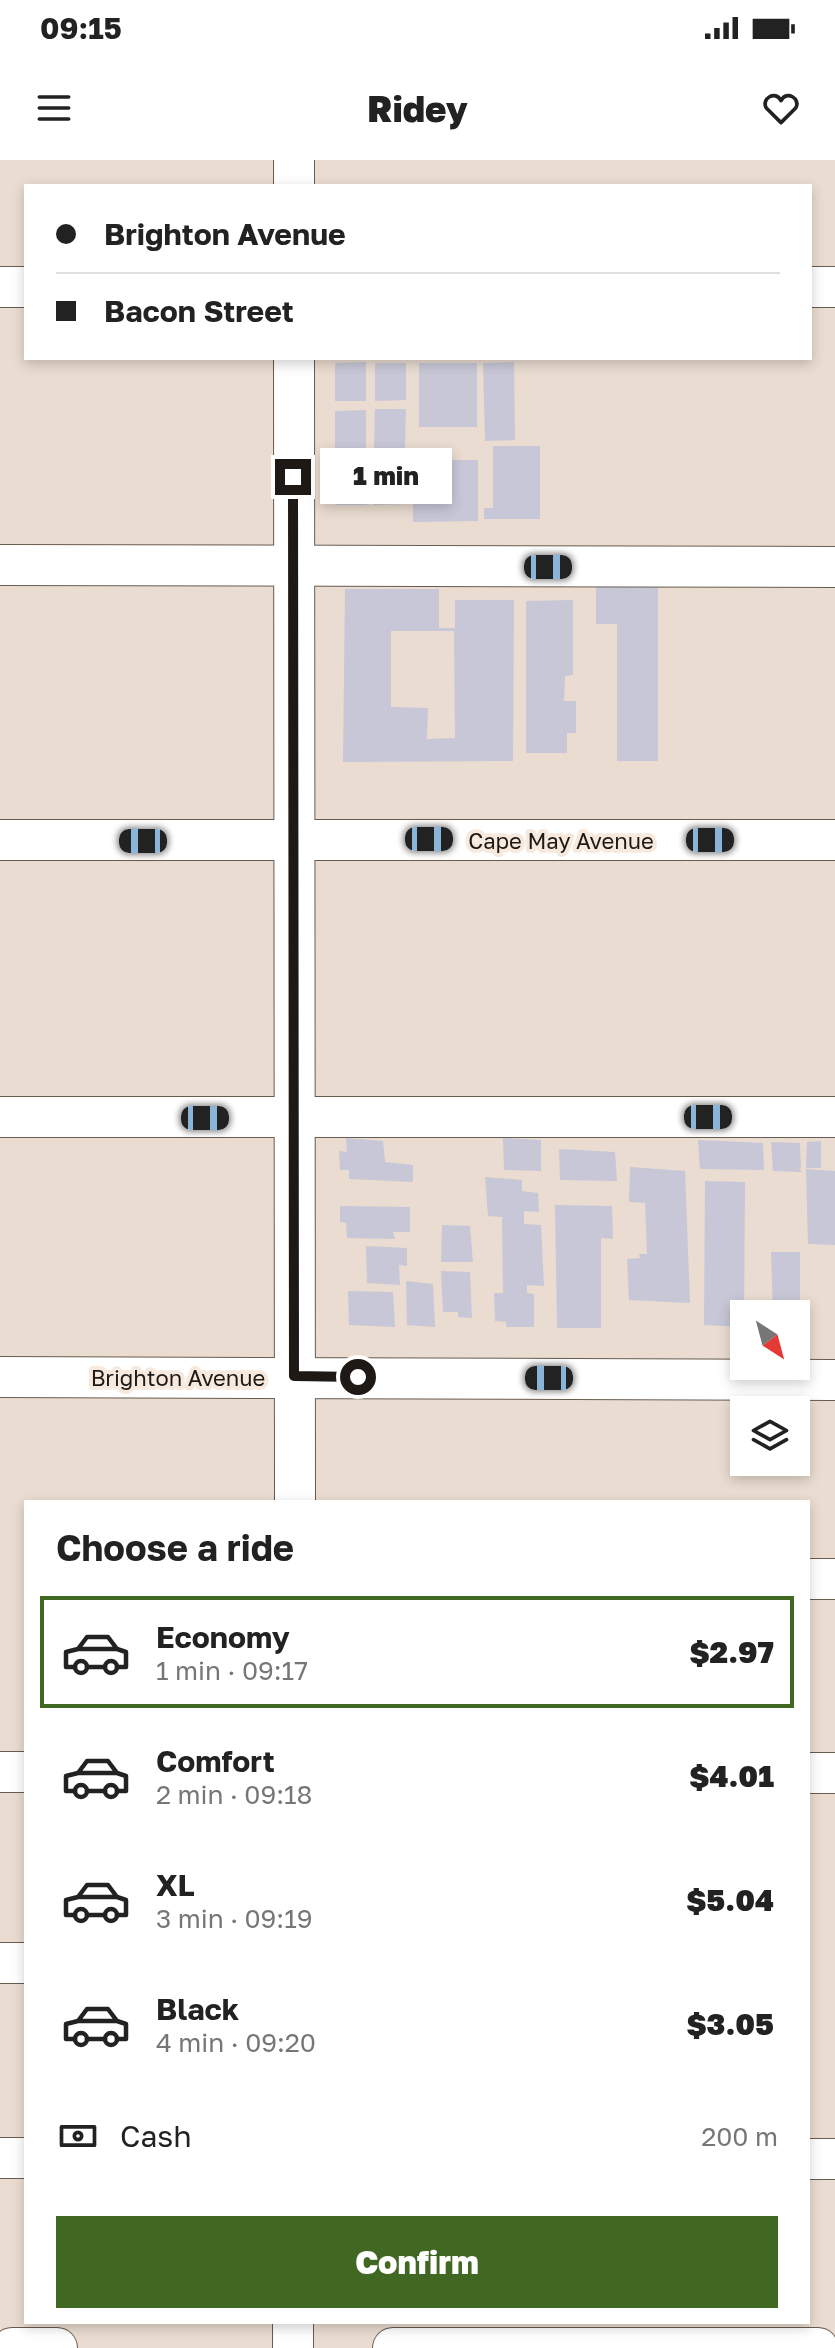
<!DOCTYPE html>
<meta charset="utf-8">
<style>
body{margin:0;font-family:"Golos Text",sans-serif;background:#f6f6f6;color:#222;height:100vh;display:flex;flex-direction:column;font-size:30px;white-space:nowrap}
*{box-sizing:border-box;margin:0}
p{font-size:26px;color:#767676}
.icon{flex:none;width:44px;height:44px;fill:none;stroke:currentColor;stroke-width:2;stroke-linecap:round;stroke-linejoin:round}
.map{position:relative;flex:1;overflow:hidden}
.sheet{position:absolute;left:24px;top:1340px;width:786px;height:824px;display:flex;flex-direction:column;background:#fff;border-radius:0px;box-shadow:0 4px 12px #0003}
.sheet>*{flex:none}
.banner{position:absolute;left:24px;top:24px;width:788px;height:176px;border-radius:0px;box-shadow:0 4px 12px #0003;display:grid;align-content:center;height:176px;padding:0 32px;background:#fff}
.needle{width:52px;rotate:144deg}
.controls{position:absolute;left:730px;top:1140px;display:grid;gap:16px}
.controls a{display:grid;place-items:center;width:80px;height:80px;border-radius:0px;background:#fff;box-shadow:0 4px 12px #0003;font-size:40px}
.end{position:absolute;width:36px;height:36px;margin:-18px;border:10px solid #1e1915;background:#fff;box-shadow:0 0 0 4px #fff}
.from{border-radius:50%}
.bubble{position:absolute;height:56px;border-radius:0px;background:#fff;box-shadow:0 4px 12px #0003;font-size:26px;font-weight:800;line-height:56px;text-align:center}
.car{position:absolute;width:24px;height:48px;margin:-24px -12px;border-radius:10px;box-shadow:0 0 6px 2px #0007;background:linear-gradient(#222 24%,#8ab4d8 0 40%,#222 0 76%,#8ab4d8 0 86%,#222 0)}
.banner b{display:flex;align-items:center;gap:28px;height:76px;font-size:30px}
.banner b+b{border-top:2px solid #e0e0e0}
.banner i{width:20px;height:20px;background:#222}
ul{padding:0;list-style:none}
li{display:flex;align-items:center;gap:24px;height:112px;margin:0 16px 12px;padding:0 16px;border:4px solid transparent;border-radius:0px}
li div{flex:1}
li b{display:block;font-size:30px}
li em{font-style:normal;font-weight:800}
li.current{border-color:#416823}
li>.icon{width:72px;height:72px;stroke-width:1.5}
h2{padding:0 32px;font-size:36px;line-height:96px}
.pay{display:flex;align-items:center;gap:20px;height:88px;padding:0 32px;font-size:30px}
.pay p{margin-inline-start:auto}
.primary-button{display:flex;gap:16px;margin-top:auto;padding:16px 32px}
.primary-button a{flex:1;height:92px;border-radius:0px;background:#416823;color:#fff;font-size:32px;font-weight:800;line-height:92px;text-align:center}
.status{display:flex;justify-content:space-between;align-items:center;height:56px;padding:0 40px;background:#fff;direction:ltr}
.status svg{height:22px;fill:currentColor}
header{display:flex;justify-content:space-between;align-items:center;height:104px;padding:0 32px;background:#fff;font-size:36px;font-weight:800}
.map>svg:first-child{display:block}
</style>
<div class="status"><b>09:15</b><svg viewBox="0 0 49 12"><path d="M0 12V9h3v3zM5 12V6h3v6zM10 12V3h3v9zM15 12V0h3v12zM26 1h20v11H26zM47 4h2v5h-2z"/></svg></div>
<header><svg class="icon" aria-label="menu" viewBox="0 0 24 24"><path d="M4 6h16M4 12h16M4 18h16"/></svg>Ridey<svg class="icon" aria-label="heart" viewBox="0 0 24 24"><path d="M12 20l-8-8c-3-5 5-10 8-4 3-6 11-1 8 4z"/></svg></header>
<div class="map">
<svg width="835" height="2188" viewBox="0 0 835 2188">
<rect width="100%" height="100%" fill="#eadcd0"/>
<g fill="#c7c7d7" fill-rule="evenodd">
<polygon points="366,202 366,241 335,241 335,203"/>
<polygon points="514,202 515,280 485,281 483,203"/>
<polygon points="375,203 406,203 406,240 375,241"/>
<rect x="419" y="203" width="58" height="64"/>
<polygon points="375,249 406,249 405,288 374,288"/>
<polygon points="366,250 366,289 335,289 335,251"/>
<polygon points="493,286 540,286 540,359 484,359 484,348 493,348"/>
<polygon points="413,300 478,300 478,361 413,362"/>
<rect x="336" y="307" width="31" height="38"/>
<polygon points="406,308 406,344 374,345 373,309"/>
<polygon points="596,424 658,424 658,601 617,601 617,464 596,464"/>
<path d="M345,429h94v39h16v-28h59l-1,161 -170,1zM391,471h63l1,107 -28,1 1,-31 -37,-1z"/>
<polygon points="573,440 573,515 565,516 564,541 576,541 576,573 567,573 567,593 526,593 526,441"/>
<polygon points="346,978 383,981 385,1002 413,1005 413,1022 349,1019 349,1010 340,1010 339,991 347,992"/>
<polygon points="503,978 541,980 541,1011 504,1010"/>
<polygon points="698,980 763,983 764,1010 700,1009"/>
<polygon points="821,981 821,1008 806,1008 807,982"/>
<polygon points="771,982 800,983 801,1008 799,1008 802,1012 773,1011"/>
<polygon points="559,989 615,992 617,1021 560,1020"/>
<polygon points="630,1007 685,1011 690,1143 629,1140 627,1099 640,1098 639,1094 647,1094 645,1043 629,1042"/>
<polygon points="806,1009 835,1011 835,1085 808,1084"/>
<polygon points="485,1017 522,1020 522,1031 538,1033 539,1052 524,1051 524,1064 541,1065 544,1126 527,1125 527,1133 534,1134 534,1167 506,1167 506,1162 495,1161 494,1133 503,1133 502,1057 488,1056"/>
<polygon points="705,1021 745,1022 744,1167 704,1165"/>
<polygon points="555,1045 612,1046 613,1079 601,1078 601,1168 557,1168"/>
<polygon points="340,1046 410,1047 410,1072 393,1072 395,1079 347,1078 346,1063 340,1062"/>
<polygon points="442,1065 470,1066 473,1102 441,1102"/>
<polygon points="366,1086 407,1088 407,1106 399,1105 400,1125 367,1123"/>
<polygon points="771,1092 800,1092 800,1169 796,1169 796,1154 773,1154"/>
<polygon points="441,1111 470,1112 472,1158 458,1157 458,1152 443,1152"/>
<polygon points="406,1121 433,1124 435,1167 407,1165"/>
<polygon points="348,1131 393,1132 395,1167 349,1165"/>
</g>
<g fill="none" stroke-linecap="round" stroke-linejoin="round">
<g stroke="#675c51" stroke-width="42">
<g id="minor">
<polyline points="294,0 294,26"/>
<polyline points="0,127 26,127"/>
<polyline points="810,127 835,127"/>
<polyline points="294,198 295,1342"/>
<polyline points="0,405 835,407"/>
<polyline points="0,680 835,680"/>
<polyline points="0,957 835,957"/>
<polyline points="0,1217 835,1220"/>
<polyline points="808,1419 835,1419"/>
<polyline points="0,1612 26,1612"/>
<polyline points="808,1613 835,1613"/>
<polyline points="0,1803 26,1803"/>
<polyline points="0,1998 26,1998"/>
<polyline points="808,1999 835,1999"/>
<polyline points="293,2162 293,2188"/>
<polyline points="12,2188 57,2188"/>
<polyline points="393,2188 818,2188"/>
</g>
</g>
<use href="#minor" stroke="#fff" stroke-width="40"/>
</g>
<g fill="none" stroke-linecap="round" stroke-linejoin="round">
<polyline stroke="#1e1915" stroke-width="10" points="293,317 294,1216 358,1217"/>
</g>
<g text-anchor="middle" dominant-baseline="central" stroke-width="8" stroke-linejoin="round" paint-order="stroke">
<g font-size="22" fill="#1e1915" stroke="#f7e9dd">
<text x="561" y="680">Cape May Avenue</text>
<text x="178" y="1217">Brighton Avenue</text>
</g>
</g>
</svg>
<div class="controls">
<a><svg class="needle" viewBox="-14 -14 28 28"><path d="M0-13l5 13h-10z" fill="#e53935"/><path d="M0 13l5-13h-10z" fill="#767676"/></svg></a>
<a><svg class="icon" aria-label="layers" viewBox="0 0 24 24"><path d="M12 4l9 5-9 5-9-5zM3 14l9 5 9-5"/></svg></a>
</div>
<i class="end from" style="left:358px;top:1217px"></i>
<i class="end" style="left:293px;top:317px"></i>
<div class="bubble" style="left:320px;top:288px;width:132px">1 min</div>
<i class="car" style="left:548px;top:407px;rotate:90deg"></i>
<i class="car" style="left:429px;top:679px;rotate:90deg"></i>
<i class="car" style="left:710px;top:680px;rotate:90deg"></i>
<i class="car" style="left:143px;top:681px;rotate:270deg"></i>
<i class="car" style="left:708px;top:957px;rotate:90deg"></i>
<i class="car" style="left:205px;top:958px;rotate:90deg"></i>
<i class="car" style="left:549px;top:1218px;rotate:270deg"></i>
<div class="banner">
<b><i class="from"></i>Brighton Avenue</b>
<b><i></i>Bacon Street</b>
</div>
<section class="sheet">
<h2>Choose a ride</h2>
<ul>
<li class="current"><svg class="icon" aria-label="car" viewBox="0 0 24 24"><path d="M5 17H2v-5l4-1 3-4h7l3 4 3 1v5h-3M9 17h6M6 11h13"/><circle cx="7" cy="17" r="2"/><circle cx="17" cy="17" r="2"/></svg><div><b>Economy</b><p>1 min · 09:17</p></div><em>$2.97</em></li>
<li><svg class="icon" aria-label="car" viewBox="0 0 24 24"><path d="M5 17H2v-5l4-1 3-4h7l3 4 3 1v5h-3M9 17h6M6 11h13"/><circle cx="7" cy="17" r="2"/><circle cx="17" cy="17" r="2"/></svg><div><b>Comfort</b><p>2 min · 09:18</p></div><em>$4.01</em></li>
<li><svg class="icon" aria-label="car" viewBox="0 0 24 24"><path d="M5 17H2v-5l4-1 3-4h7l3 4 3 1v5h-3M9 17h6M6 11h13"/><circle cx="7" cy="17" r="2"/><circle cx="17" cy="17" r="2"/></svg><div><b>XL</b><p>3 min · 09:19</p></div><em>$5.04</em></li>
<li><svg class="icon" aria-label="car" viewBox="0 0 24 24"><path d="M5 17H2v-5l4-1 3-4h7l3 4 3 1v5h-3M9 17h6M6 11h13"/><circle cx="7" cy="17" r="2"/><circle cx="17" cy="17" r="2"/></svg><div><b>Black</b><p>4 min · 09:20</p></div><em>$3.05</em></li>
</ul>
<div class="pay"><svg class="icon" aria-label="cash" viewBox="0 0 24 24"><path d="M3 7h18v10H3z"/><circle cx="12" cy="12" r="2"/></svg>Cash<p>200 m</p></div>
<div class="primary-button"><a>Confirm</a></div>
</section>
</div>
